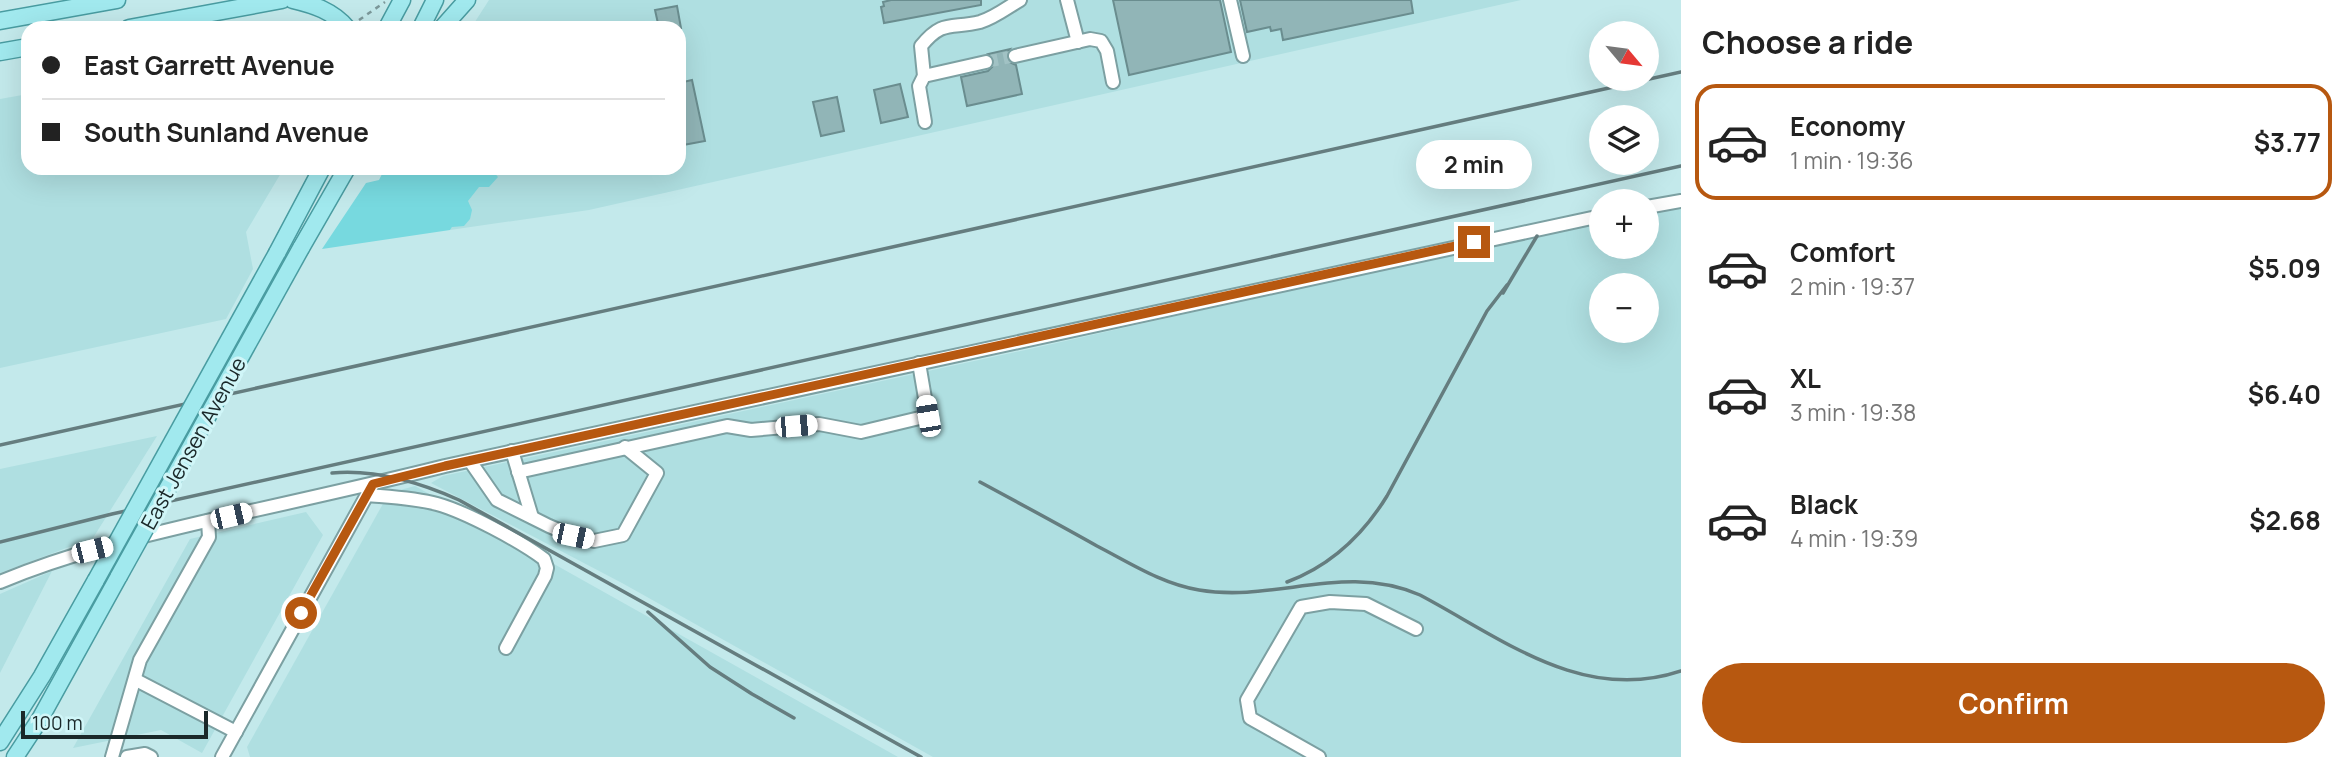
<!DOCTYPE html>
<meta charset="utf-8">
<style>
body{margin:0;font-family:Manrope,sans-serif;background:#f6f6f6;color:#222;height:100vh;display:flex;flex-direction:column;font-size:26px;white-space:nowrap}
*{box-sizing:border-box;margin:0}
p{font-size:23px;color:#767676}
.icon{flex:none;width:38px;height:38px;fill:none;stroke:currentColor;stroke-width:2;stroke-linecap:round;stroke-linejoin:round}
.map{position:relative;flex:1;overflow:hidden}
.panel{display:flex;flex-direction:column;background:#fff;width:665px}
.panel>*{flex:none}
.hud{position:absolute;left:21px;top:21px;width:665px;height:154px;border-radius:21px;box-shadow:0 7px 28px #0002;display:grid;align-content:center;height:154px;padding:0 21px;background:#fff}
.needle{width:46px;rotate:119deg}
.controls{position:absolute;left:1589px;top:21px;display:grid;gap:14px}
.controls a{display:grid;place-items:center;width:70px;height:70px;border-radius:50%;background:#fff;box-shadow:0 7px 28px #0002;font-size:35px}
.scale{position:absolute;left:21px;bottom:18px;width:187px;box-sizing:border-box;padding-left:7px;border:4px solid #1a2829;border-top:0;font-size:19px;line-height:24px;white-space:nowrap;color:#1a2829;-webkit-text-stroke:5px #d0f6f8;paint-order:stroke}
.end{position:absolute;width:32px;height:32px;margin:-16px;border:9px solid #b75810;background:#fff;box-shadow:0 0 0 4px #fff}
.from{border-radius:50%}
.bubble{position:absolute;height:49px;border-radius:24px;background:#fff;box-shadow:0 7px 28px #0002;font-size:23px;font-weight:700;line-height:49px;text-align:center}
.car{position:absolute;width:21px;height:42px;margin:-21px -10px;border-radius:9px;box-shadow:0 0 5px 2px #0007;background:linear-gradient(#fff 24%,#345 0 40%,#fff 0 76%,#345 0 86%,#fff 0)}
.hud b{display:flex;align-items:center;gap:24px;height:66px;font-size:26px}
.hud b+b{border-top:2px solid #e0e0e0}
.hud i{width:18px;height:18px;background:#222}
ul{padding:0;list-style:none}
li{display:flex;align-items:center;gap:21px;height:116px;margin:0 14px 10px;padding:0 7px;border:4px solid transparent;border-radius:21px}
li div{flex:1}
li b{display:block;font-size:26px}
li em{font-style:normal;font-weight:700}
li.on{border-color:#b75810}
li>.icon{width:63px;height:63px;stroke-width:1.5}
h2{padding:0 21px;font-size:32px;line-height:84px}
.cta{display:flex;gap:14px;margin-top:auto;padding:14px 21px}
.cta a{flex:1;height:80px;border-radius:42px;background:#b75810;color:#fff;font-size:28px;font-weight:700;line-height:80px;text-align:center}
main{display:flex;flex:1;min-height:0}
.map>svg:first-child{display:block}
</style>
<main>
<div class="map">
<svg width="1681" height="757" viewBox="0 0 1681 757">
<rect width="100%" height="100%" fill="#c3e9eb"/>
<g fill="#afdfe1" fill-rule="evenodd">
<polygon points="489,0 1521,0 589,210 450,230 488,168 679,168 679,28 471,28"/>
<polygon points="28,94 28,168 284,168 246,232 253,269 226,319 0,368 0,99"/>
<path d="M1681,204v553h-748l-311,-174 -191,-100 12,-7 587,-127 571,-129v27h46v-37zM1601,285h46v46h-46z"/>
<polygon points="157,436 93,538 0,573 0,469"/>
<polygon points="415,486 898,757 250,757 247,747 389,493"/>
<polygon points="306,512 323,535 202,753 161,730 73,748 190,539"/>
<polygon points="52,571 0,673 0,594"/>
</g>
<polygon fill="#77d9df" points="385,168 490,168 498,177 489,187 479,187 468,201 472,210 470,219 464,226 452,227 450,230 322,249 366,183 379,180"/>
<g fill="#91b5b7" stroke="#6a8d8f" stroke-width="2">
<polygon points="891,0 981,0 981,5 884,23 881,7 884,6 883,2"/>
<polygon points="1113,0 1220,0 1231,52 1129,75"/>
<polygon points="1240,0 1411,0 1413,13 1283,40 1281,29 1271,31 1270,27 1247,32"/>
<polygon points="677,6 681,28 659,28 655,10"/>
<polygon points="1010,49 1007,53 1007,59 1009,62 1016,65 1022,94 967,106 961,77 988,71 994,65 995,61 988,54"/>
<polygon points="692,80 705,141 683,145 679,126 679,83"/>
<polygon points="900,84 908,117 881,123 874,90"/>
<polygon points="837,97 844,131 821,136 813,102"/>
</g>
<g fill="none" stroke-linecap="round" stroke-linejoin="round">
<polyline stroke="#a1c2c4" stroke-width="12" stroke-dasharray="12 6" stroke-linecap="butt" points="986,62 1015,56"/>
<g stroke="#7ca0a2" stroke-width="16">
<g id="minor">
<polyline points="1067,0 1078,42"/>
<polyline points="1230,0 1243,56"/>
<polyline points="1015,56 1090,39 1101,41 1107,51 1113,82"/>
<path d="M924,76l-3,-30c22,-27 30,-17 59,-24 14,-4 28,-15 40,-22"/>
<polyline points="925,122 919,86 924,76 986,62"/>
<polyline points="1647,207 1681,201"/>
<polyline points="512,451 532,517"/>
<polyline points="470,461 497,500 549,526 573,536 594,541 623,535 657,473 625,447"/>
<polyline points="518,472 727,426 751,430 819,424 861,432 928,416 919,363"/>
<path d="M367,495c23,2 48,3 70,9 29,8 83,37 107,55l3,9 -2,8 -39,72"/>
<path d="M0,582c69,-29 142,-46 215,-63 77,-17 154,-34 230,-53l1156,-250"/>
<polyline points="136,680 236,732"/>
<polyline points="112,757 140,660 209,537 208,521"/>
<polyline points="127,757 145,754 151,757"/>
<polyline points="222,757 373,484"/>
<polyline points="1319,757 1250,718 1247,700 1301,607 1330,602 1366,604 1416,629"/>
</g>
</g>
<g stroke="#499ca1" stroke-width="19">
<g id="major">
<path d="M293,0c21,5 40,11 54,28"/>
<polyline points="0,21 117,0"/>
<polyline points="129,28 282,0"/>
<polyline points="387,28 402,0"/>
<polyline points="421,28 435,0"/>
<polyline points="442,28 467,0"/>
<polyline points="0,52 28,47"/>
<polyline points="301,248 347,168"/>
<polyline points="277,253 322,168"/>
<polyline points="0,742 42,676 96,580"/>
<polyline points="15,757 40,719 119,576"/>
</g>
</g>
<polyline stroke="#7c989a" stroke-width="2.5" stroke-dasharray="5 5" stroke-linecap="butt" points="359,20 385,2"/>
<use href="#minor" stroke="#fff" stroke-width="12"/>
<use href="#major" stroke="#a1e9ee" stroke-width="16"/>
<g stroke="#657d7f" stroke-width="3.5">
<polyline points="1503,293 1537,236"/>
<polyline points="0,445 1681,72"/>
<path d="M332,473c44,-4 87,9 127,27l462,257"/>
<path d="M980,482c39,21 78,42 117,64 33,17 65,38 102,44 77,13 144,-28 221,5 83,44 163,109 261,76"/>
<polyline points="0,542 112,514 1681,166"/>
<path d="M1287,582c43,-16 76,-47 100,-86l100,-185 20,-26"/>
<polyline points="648,612 710,667 752,694 794,718"/>
</g>
<g stroke="#499ca1" stroke-width="19" stroke-linecap="butt">
<g id="major-bridge">
<polyline points="119,576 301,248"/>
<polyline points="96,580 277,253"/>
</g>
</g>
<use href="#major-bridge" stroke="#a1e9ee" stroke-width="16"/>
</g>
<g fill="none" stroke-linecap="round" stroke-linejoin="round">
<polyline stroke="#b75810" stroke-width="9" points="301,613 373,484 445,466 1474,242"/>
</g>
<g text-anchor="middle" dominant-baseline="central" stroke-width="6" stroke-linejoin="round" paint-order="stroke">
<g font-size="21" fill="#1a2829" stroke="#d0f6f8">
<text transform="translate(193 443) rotate(-61)">East Jensen Avenue</text>
</g>
</g>
</svg>
<div class="controls">
<a><svg class="needle" viewBox="-14 -14 28 28"><path d="M0-13l5 13h-10z" fill="#e53935"/><path d="M0 13l5-13h-10z" fill="#767676"/></svg></a>
<a><svg class="icon" aria-label="layers" viewBox="0 0 24 24"><path d="M12 4l9 5-9 5-9-5zM3 14l9 5 9-5"/></svg></a>
<a>+</a>
<a>−</a>
</div>
<div class="scale">100 m</div>
<i class="end from" style="left:301px;top:613px"></i>
<i class="end" style="left:1474px;top:242px"></i>
<div class="bubble" style="left:1416px;top:140px;width:116px">2 min</div>
<i class="car" style="left:928px;top:416px;rotate:350deg"></i>
<i class="car" style="left:796px;top:426px;rotate:85deg"></i>
<i class="car" style="left:231px;top:516px;rotate:77deg"></i>
<i class="car" style="left:573px;top:536px;rotate:102deg"></i>
<i class="car" style="left:92px;top:550px;rotate:76deg"></i>
<div class="hud">
<b><i class="from"></i>East Garrett Avenue</b>
<b><i></i>South Sunland Avenue</b>
</div>
</div>
<section class="panel">
<h2>Choose a ride</h2>
<ul>
<li class="on"><svg class="icon" aria-label="car" viewBox="0 0 24 24"><path d="M5 17H2v-5l4-1 3-4h7l3 4 3 1v5h-3M9 17h6M6 11h13"/><circle cx="7" cy="17" r="2"/><circle cx="17" cy="17" r="2"/></svg><div><b>Economy</b><p>1 min · 19:36</p></div><em>$3.77</em></li>
<li><svg class="icon" aria-label="car" viewBox="0 0 24 24"><path d="M5 17H2v-5l4-1 3-4h7l3 4 3 1v5h-3M9 17h6M6 11h13"/><circle cx="7" cy="17" r="2"/><circle cx="17" cy="17" r="2"/></svg><div><b>Comfort</b><p>2 min · 19:37</p></div><em>$5.09</em></li>
<li><svg class="icon" aria-label="car" viewBox="0 0 24 24"><path d="M5 17H2v-5l4-1 3-4h7l3 4 3 1v5h-3M9 17h6M6 11h13"/><circle cx="7" cy="17" r="2"/><circle cx="17" cy="17" r="2"/></svg><div><b>XL</b><p>3 min · 19:38</p></div><em>$6.40</em></li>
<li><svg class="icon" aria-label="car" viewBox="0 0 24 24"><path d="M5 17H2v-5l4-1 3-4h7l3 4 3 1v5h-3M9 17h6M6 11h13"/><circle cx="7" cy="17" r="2"/><circle cx="17" cy="17" r="2"/></svg><div><b>Black</b><p>4 min · 19:39</p></div><em>$2.68</em></li>
</ul>
<div class="cta"><a>Confirm</a></div>
</section>
</main>
